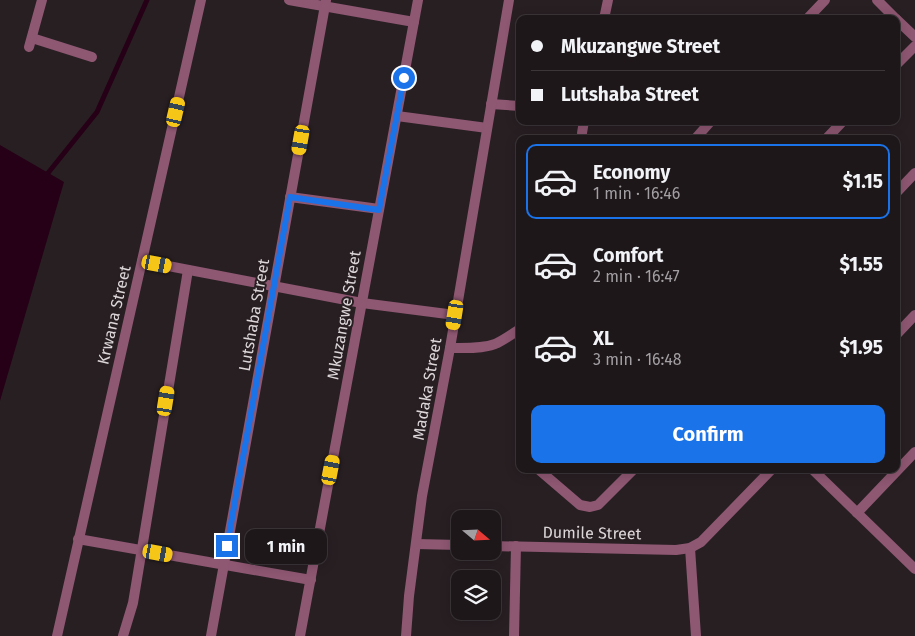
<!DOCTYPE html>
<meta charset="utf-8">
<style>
body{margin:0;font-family:"Fira Sans",sans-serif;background:#2b2427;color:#f1f3f6;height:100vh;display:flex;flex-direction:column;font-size:19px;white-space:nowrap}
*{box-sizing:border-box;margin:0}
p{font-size:16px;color:#a19fa2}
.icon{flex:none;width:28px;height:28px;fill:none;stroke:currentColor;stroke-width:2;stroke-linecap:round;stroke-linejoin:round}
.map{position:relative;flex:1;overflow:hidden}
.details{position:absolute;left:516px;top:135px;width:384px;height:338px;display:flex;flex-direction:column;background:#1e171a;border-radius:10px;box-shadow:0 2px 12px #0003,0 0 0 1px #3c3639}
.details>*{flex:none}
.guide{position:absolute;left:516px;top:15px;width:384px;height:110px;border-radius:10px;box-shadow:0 2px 12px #0003,0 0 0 1px #3c3639;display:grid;align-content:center;height:110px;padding:0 15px;background:#1e171a}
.needle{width:32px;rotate:109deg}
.fabs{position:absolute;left:451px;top:510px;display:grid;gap:10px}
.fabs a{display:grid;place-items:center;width:50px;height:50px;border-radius:10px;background:#1e171a;box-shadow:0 2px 12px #0003,0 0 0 1px #3c3639;font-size:25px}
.end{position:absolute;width:22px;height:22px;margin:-11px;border:6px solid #1a73e8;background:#fff;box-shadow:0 0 0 2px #fff}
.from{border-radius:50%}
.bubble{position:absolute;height:35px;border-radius:10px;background:#1e171a;box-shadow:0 2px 12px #0003,0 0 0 1px #3c3639;font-size:16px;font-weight:700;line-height:35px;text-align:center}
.car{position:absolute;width:15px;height:30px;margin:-15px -8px;border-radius:6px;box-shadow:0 0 4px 1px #0007;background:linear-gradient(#f5c518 24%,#345 0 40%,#f5c518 0 76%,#345 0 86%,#f5c518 0)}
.guide b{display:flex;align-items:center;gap:18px;height:48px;font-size:19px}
.guide b+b{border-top:1px solid #3c3639}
.guide i{width:12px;height:12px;background:#f1f3f6}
ul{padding:9px 0 0;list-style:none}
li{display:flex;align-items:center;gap:15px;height:75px;margin:0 10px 8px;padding:0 5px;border:2px solid transparent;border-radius:10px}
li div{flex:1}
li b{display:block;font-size:19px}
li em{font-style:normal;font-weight:700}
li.current{border-color:#1a73e8}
li>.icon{width:45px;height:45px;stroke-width:1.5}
.action{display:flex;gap:10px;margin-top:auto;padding:10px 15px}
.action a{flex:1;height:58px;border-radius:10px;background:#1a73e8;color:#fff;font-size:20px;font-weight:700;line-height:58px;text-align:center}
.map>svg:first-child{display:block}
</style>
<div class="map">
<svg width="915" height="636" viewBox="0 0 915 636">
<rect width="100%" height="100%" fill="#281f23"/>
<polygon fill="#260016" points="0,145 64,182 0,401"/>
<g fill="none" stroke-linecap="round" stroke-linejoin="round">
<polyline stroke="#260016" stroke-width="5" points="44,178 97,112 147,0"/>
<g stroke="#8e5772" stroke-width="10">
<polyline points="491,104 520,106"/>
<polyline points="397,116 487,128"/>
<polyline points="290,197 379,209"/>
</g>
<g stroke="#8e5772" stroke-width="10">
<polyline points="289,0 414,22"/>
<polyline points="877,0 896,19"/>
<polyline points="604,19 608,0"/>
<polyline points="807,19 825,0"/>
<polyline points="896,19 915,37"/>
<polyline points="32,38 92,57"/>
<polyline points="29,47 42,0"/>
<polyline points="896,65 915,46"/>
<polyline points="582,133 584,121"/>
<polyline points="695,139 711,121"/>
<polyline points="826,139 843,121"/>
<polyline points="896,193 915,173"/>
<polyline points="142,261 362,303 455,315"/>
<polyline points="896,335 915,315"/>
<path d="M450,348c14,0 31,1 45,-4 9,-4 17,-10 25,-15"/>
<polyline points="538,469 580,505 590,507 598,505 634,469"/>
<polyline points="812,469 915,569"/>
<polyline points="857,513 915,452"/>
<polyline points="78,539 311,580"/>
<polyline points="416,544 460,545"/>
<polyline points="492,546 676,550 690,548 701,542 772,469"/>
<polyline points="690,548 696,636"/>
<polyline points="57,636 201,0"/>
<polyline points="123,636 133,603 188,270"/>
<polyline points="211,636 326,0"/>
<polyline points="300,636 418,0"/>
<polyline points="406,636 409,596 422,496 450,348 509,0"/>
<polyline points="514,636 516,546"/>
</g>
</g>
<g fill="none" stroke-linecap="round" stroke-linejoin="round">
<polyline stroke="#1a73e8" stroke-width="6" points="227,546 290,197 379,210 404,78"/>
</g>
<g text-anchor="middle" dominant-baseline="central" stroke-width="4" stroke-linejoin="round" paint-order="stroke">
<g font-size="16" fill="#dcd6d9" stroke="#281f23">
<text transform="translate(114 315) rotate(-77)">Krwana Street</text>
<text transform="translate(254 315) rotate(-80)">Lutshaba Street</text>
<text transform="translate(344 315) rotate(-80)">Mkuzangwe Street</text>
<text transform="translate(427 389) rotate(-80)">Madaka Street</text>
<text transform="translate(592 533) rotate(1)">Dumile Street</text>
</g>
</g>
</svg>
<div class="fabs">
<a><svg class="needle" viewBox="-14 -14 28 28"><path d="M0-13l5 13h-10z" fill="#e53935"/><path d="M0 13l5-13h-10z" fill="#a19fa2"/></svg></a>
<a><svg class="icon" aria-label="layers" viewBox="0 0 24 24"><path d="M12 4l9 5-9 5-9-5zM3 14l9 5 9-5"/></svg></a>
</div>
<i class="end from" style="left:404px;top:78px"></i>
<i class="end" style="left:227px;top:546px"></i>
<div class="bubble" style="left:245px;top:529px;width:82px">1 min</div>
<i class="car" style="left:176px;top:112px;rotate:13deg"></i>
<i class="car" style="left:301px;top:140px;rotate:190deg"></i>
<i class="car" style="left:157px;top:264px;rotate:101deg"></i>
<i class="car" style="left:455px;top:315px;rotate:189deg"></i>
<i class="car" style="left:166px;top:401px;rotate:9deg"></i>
<i class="car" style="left:331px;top:470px;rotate:11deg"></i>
<i class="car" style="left:158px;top:553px;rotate:100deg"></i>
<div class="guide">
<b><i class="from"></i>Mkuzangwe Street</b>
<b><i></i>Lutshaba Street</b>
</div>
<section class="details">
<ul>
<li class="current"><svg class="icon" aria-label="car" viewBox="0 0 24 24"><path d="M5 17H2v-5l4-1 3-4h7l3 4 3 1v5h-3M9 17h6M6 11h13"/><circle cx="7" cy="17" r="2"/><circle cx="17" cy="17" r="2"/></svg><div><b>Economy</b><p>1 min · 16:46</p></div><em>$1.15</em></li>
<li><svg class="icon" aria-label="car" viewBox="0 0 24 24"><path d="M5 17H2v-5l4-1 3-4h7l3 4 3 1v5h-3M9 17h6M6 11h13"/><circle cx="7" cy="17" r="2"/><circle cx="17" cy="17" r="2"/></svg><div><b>Comfort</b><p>2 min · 16:47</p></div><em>$1.55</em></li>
<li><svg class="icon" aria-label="car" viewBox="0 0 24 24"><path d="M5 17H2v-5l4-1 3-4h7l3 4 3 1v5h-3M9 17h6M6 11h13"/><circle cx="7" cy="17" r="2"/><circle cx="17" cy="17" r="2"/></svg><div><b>XL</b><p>3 min · 16:48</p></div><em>$1.95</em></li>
</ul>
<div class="action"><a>Confirm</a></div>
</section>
</div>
